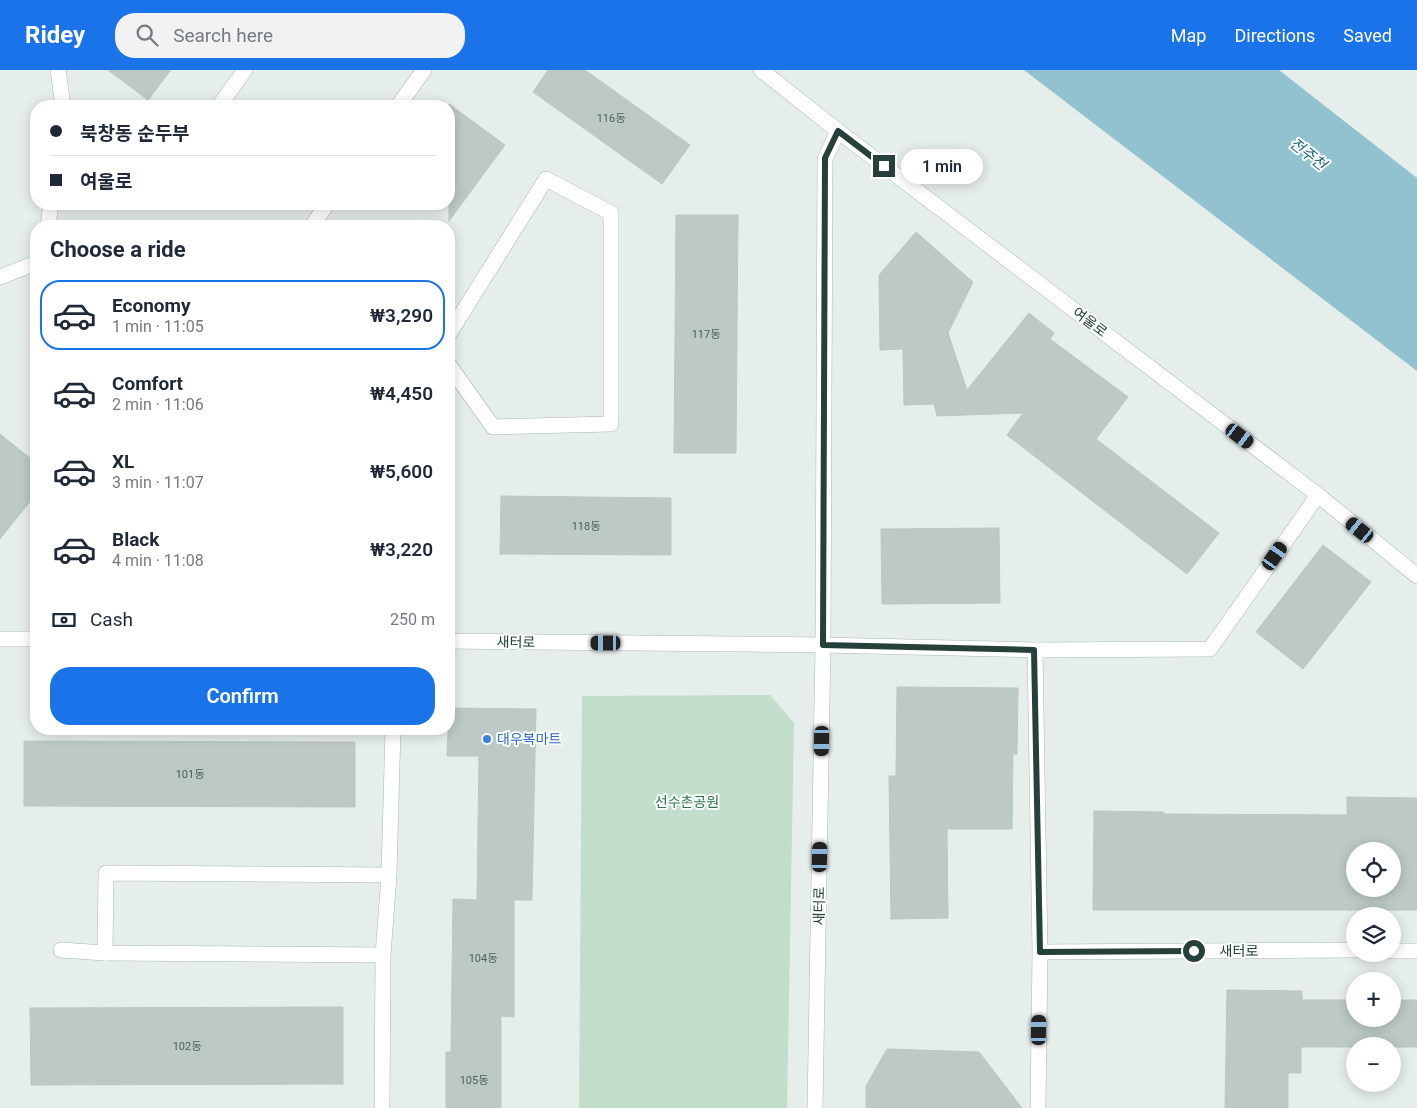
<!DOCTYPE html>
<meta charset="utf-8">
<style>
body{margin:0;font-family:Roboto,"Noto Sans KR",sans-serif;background:#f2f2f3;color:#1f2937;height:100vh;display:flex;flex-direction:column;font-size:19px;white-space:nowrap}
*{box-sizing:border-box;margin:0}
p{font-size:16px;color:#747a83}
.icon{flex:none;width:28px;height:28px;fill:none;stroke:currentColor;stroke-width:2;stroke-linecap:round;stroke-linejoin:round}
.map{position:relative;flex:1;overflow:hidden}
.sheet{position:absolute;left:30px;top:150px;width:425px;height:515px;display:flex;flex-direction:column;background:#fff;border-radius:20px;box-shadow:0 2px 12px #0003}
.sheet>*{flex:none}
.hud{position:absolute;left:30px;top:30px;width:425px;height:110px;border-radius:20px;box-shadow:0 2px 12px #0003;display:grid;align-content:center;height:110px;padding:0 20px;background:#fff}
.controls{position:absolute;left:1346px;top:772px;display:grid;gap:10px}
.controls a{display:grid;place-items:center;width:55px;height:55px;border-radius:50%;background:#fff;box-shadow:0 2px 12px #0003;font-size:25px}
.end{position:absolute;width:22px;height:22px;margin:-11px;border:6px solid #26403b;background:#fff;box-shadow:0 0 0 2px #fff}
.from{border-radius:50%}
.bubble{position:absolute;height:35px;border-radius:18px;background:#fff;box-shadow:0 2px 12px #0003;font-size:16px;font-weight:600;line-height:35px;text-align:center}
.car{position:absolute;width:15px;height:30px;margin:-15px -8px;border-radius:6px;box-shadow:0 0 4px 1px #0007;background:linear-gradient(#222 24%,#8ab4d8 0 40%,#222 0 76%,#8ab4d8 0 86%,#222 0)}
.hud b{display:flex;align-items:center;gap:18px;height:48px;font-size:19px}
.hud b+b{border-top:1px solid #e0e1e3}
.hud i{width:12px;height:12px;background:#1f2937}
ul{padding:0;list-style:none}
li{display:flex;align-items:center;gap:15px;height:70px;margin:0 10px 8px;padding:0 10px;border:2px solid transparent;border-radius:20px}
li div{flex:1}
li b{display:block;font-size:19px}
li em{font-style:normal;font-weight:600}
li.on{border-color:#1a73e8}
li>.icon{width:45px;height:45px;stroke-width:1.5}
h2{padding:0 20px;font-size:22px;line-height:60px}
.pay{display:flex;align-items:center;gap:12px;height:55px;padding:0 20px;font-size:19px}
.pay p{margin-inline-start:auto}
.button{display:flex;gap:10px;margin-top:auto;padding:10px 20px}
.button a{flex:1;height:58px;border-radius:20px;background:#1a73e8;color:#fff;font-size:20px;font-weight:600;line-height:58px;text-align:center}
header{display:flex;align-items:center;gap:30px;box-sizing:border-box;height:70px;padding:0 25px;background:#1a73e8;color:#fff}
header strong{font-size:24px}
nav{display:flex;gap:28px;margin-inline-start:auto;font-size:18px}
.search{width:350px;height:45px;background:#f2f2f3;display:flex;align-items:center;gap:12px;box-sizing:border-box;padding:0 18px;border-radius:20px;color:#747a83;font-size:19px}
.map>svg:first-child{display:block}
</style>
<header>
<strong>Ridey</strong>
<div class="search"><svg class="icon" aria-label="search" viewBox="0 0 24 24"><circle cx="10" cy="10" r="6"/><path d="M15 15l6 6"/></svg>Search here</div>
<nav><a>Map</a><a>Directions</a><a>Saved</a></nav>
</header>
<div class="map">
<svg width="1417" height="1038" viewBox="0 0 1417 1038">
<rect width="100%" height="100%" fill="#e6eeeb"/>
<polygon fill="#c1decb" points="770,625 794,653 787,1038 579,1038 582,626"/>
<polygon fill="#92c2d0" points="1024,0 1279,0 1417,108 1417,301"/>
<g fill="#bcc9c5" stroke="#b9c8c3" fill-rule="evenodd">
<polygon points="108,0 171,0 148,30"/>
<polygon points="548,0 585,0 690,75 662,114 533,22"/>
<polygon points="449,34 505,75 449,151"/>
<polygon points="676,145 738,145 736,383 674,383"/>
<polygon points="916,162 973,212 948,263 967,320 1029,243 1054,263 1050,269 1128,327 1096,369 1219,463 1187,504 1007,365 1023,343 937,346 934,334 904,335 903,279 880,280 879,205"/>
<polygon points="0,364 36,393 36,424 0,469"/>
<polygon points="501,426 671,428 671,485 500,484"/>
<polygon points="999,458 1000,533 882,534 881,459"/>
<polygon points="1323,475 1371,512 1303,599 1256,562"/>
<polygon points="897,617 1018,618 1017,684 1013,684 1012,759 947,759 948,848 891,849 889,706 896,706"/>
<polygon points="449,638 536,639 532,830 514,830 514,947 501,946 501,1038 446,1038 446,982 451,982 453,829 477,830 479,686 447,686"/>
<polygon points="24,671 355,672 355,737 24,736"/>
<path d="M1347,727l70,1v112h-324l1,-99 70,1v2l183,1zM1355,781h37v38h-37z"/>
<polygon points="1227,920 1302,921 1302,930 1355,930 1355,949 1392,949 1392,930 1417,930 1417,977 1301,977 1301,1003 1288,1003 1288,1038 1225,1038"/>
<polygon points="343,937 343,1014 31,1015 30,938"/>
<polygon points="887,979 979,982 1022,1038 866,1038 866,1016"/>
</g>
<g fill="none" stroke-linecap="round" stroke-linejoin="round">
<g stroke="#a9b6b3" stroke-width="16">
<g id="service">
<polyline points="58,0 63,36"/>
<polyline points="219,36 245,0"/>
<polyline points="398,36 424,0"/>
<polyline points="48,156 51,134"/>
<polyline points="312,156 327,134"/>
<polyline points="0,207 36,193"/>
<polyline points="449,264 546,109 611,143 611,354 493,357 449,295"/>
<polyline points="61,880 105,883"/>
<polyline points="383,885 105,883 106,803 389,805"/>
<polyline points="382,1038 383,885 389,805 393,659"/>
</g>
</g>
<g stroke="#a9b6b3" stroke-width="16">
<g id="minor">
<polyline points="823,575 1035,580 1210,579 1318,425"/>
<polyline points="1035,580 1040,882 1038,1038"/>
<polyline points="1392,881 1417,881"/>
<polyline points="1040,882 1355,880"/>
</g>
</g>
<g stroke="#a9b6b3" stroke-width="16">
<g id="tertiary">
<polyline points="761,0 838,61 1318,425 1417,506"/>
<polyline points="0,569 36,569"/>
<polyline points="449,571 823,575"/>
<polyline points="815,1038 823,575 825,89 838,61"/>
</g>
</g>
<use href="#service" stroke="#fff" stroke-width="15"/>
<use href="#minor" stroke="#fff" stroke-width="15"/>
<use href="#tertiary" stroke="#fff" stroke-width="15"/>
</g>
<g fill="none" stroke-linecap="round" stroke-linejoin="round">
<polyline stroke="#26403b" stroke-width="6" points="884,96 838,61 825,88 823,575 1034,580 1040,882 1194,881"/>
</g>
<circle fill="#3f7fe0" stroke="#f7fbf9" stroke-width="2" cx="487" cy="669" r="5"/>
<g text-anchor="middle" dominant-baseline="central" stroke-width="4" stroke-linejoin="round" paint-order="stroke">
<g font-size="11" fill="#4c625e">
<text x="611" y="48">116동</text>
<text x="706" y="264">117동</text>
<text x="586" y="456">118동</text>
<text x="190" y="704">101동</text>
<text x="483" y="888">104동</text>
<text x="187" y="976">102동</text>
<text x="474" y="1010">105동</text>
</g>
<g font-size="14" fill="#26403b" stroke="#f7fbf9">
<text transform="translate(1090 252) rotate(37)">여울로</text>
<text transform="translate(516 572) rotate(1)">새터로</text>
<text transform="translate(819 836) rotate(-89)">새터로</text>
<text x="1239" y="881">새터로</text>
</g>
<g font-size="14" fill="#366cbe" stroke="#f7fbf9" text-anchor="start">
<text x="497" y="669">대우복마트</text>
</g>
<g font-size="14" fill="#327550" stroke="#f7fbf9">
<text x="687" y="732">선수촌공원</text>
</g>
<g font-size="15" font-style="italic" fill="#22657a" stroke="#f7fbf9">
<text transform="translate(1308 84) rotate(38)">전주천</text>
</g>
</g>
</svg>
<div class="controls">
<a><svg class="icon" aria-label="locate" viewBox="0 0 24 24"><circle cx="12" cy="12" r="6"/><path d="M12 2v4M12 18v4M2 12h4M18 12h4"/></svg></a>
<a><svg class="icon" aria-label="layers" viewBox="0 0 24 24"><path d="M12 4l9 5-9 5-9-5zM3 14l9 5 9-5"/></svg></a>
<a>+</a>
<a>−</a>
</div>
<i class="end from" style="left:1194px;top:881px"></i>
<i class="end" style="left:884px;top:96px"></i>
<div class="bubble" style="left:901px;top:79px;width:82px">1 min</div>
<i class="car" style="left:1240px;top:366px;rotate:127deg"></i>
<i class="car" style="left:1360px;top:460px;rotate:309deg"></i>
<i class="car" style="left:1275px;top:486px;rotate:35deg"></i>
<i class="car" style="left:606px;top:573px;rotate:270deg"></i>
<i class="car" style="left:822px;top:671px;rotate:181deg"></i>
<i class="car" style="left:820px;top:787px;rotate:1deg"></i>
<i class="car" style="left:1039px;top:960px;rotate:1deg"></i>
<div class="hud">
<b><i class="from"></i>북창동 순두부</b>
<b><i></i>여울로</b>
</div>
<section class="sheet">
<h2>Choose a ride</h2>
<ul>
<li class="on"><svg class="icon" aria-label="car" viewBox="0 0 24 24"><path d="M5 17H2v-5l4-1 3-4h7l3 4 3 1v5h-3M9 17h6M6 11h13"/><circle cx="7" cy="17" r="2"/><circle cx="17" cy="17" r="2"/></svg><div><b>Economy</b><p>1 min · 11:05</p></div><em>₩3,290</em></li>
<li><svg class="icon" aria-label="car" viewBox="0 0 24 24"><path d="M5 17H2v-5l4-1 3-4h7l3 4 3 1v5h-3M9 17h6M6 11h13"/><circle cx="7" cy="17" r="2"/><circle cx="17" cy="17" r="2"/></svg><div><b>Comfort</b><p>2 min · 11:06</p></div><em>₩4,450</em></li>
<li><svg class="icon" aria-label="car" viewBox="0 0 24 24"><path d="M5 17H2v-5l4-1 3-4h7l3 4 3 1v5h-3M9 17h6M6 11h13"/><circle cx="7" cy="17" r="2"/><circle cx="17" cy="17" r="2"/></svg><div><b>XL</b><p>3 min · 11:07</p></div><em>₩5,600</em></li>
<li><svg class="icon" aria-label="car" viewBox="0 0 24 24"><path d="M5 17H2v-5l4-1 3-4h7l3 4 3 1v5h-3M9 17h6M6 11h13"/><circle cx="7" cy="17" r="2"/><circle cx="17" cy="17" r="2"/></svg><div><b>Black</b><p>4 min · 11:08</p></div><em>₩3,220</em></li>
</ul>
<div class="pay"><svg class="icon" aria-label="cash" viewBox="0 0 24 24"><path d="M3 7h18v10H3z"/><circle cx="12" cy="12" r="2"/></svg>Cash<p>250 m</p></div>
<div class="button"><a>Confirm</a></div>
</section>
</div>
